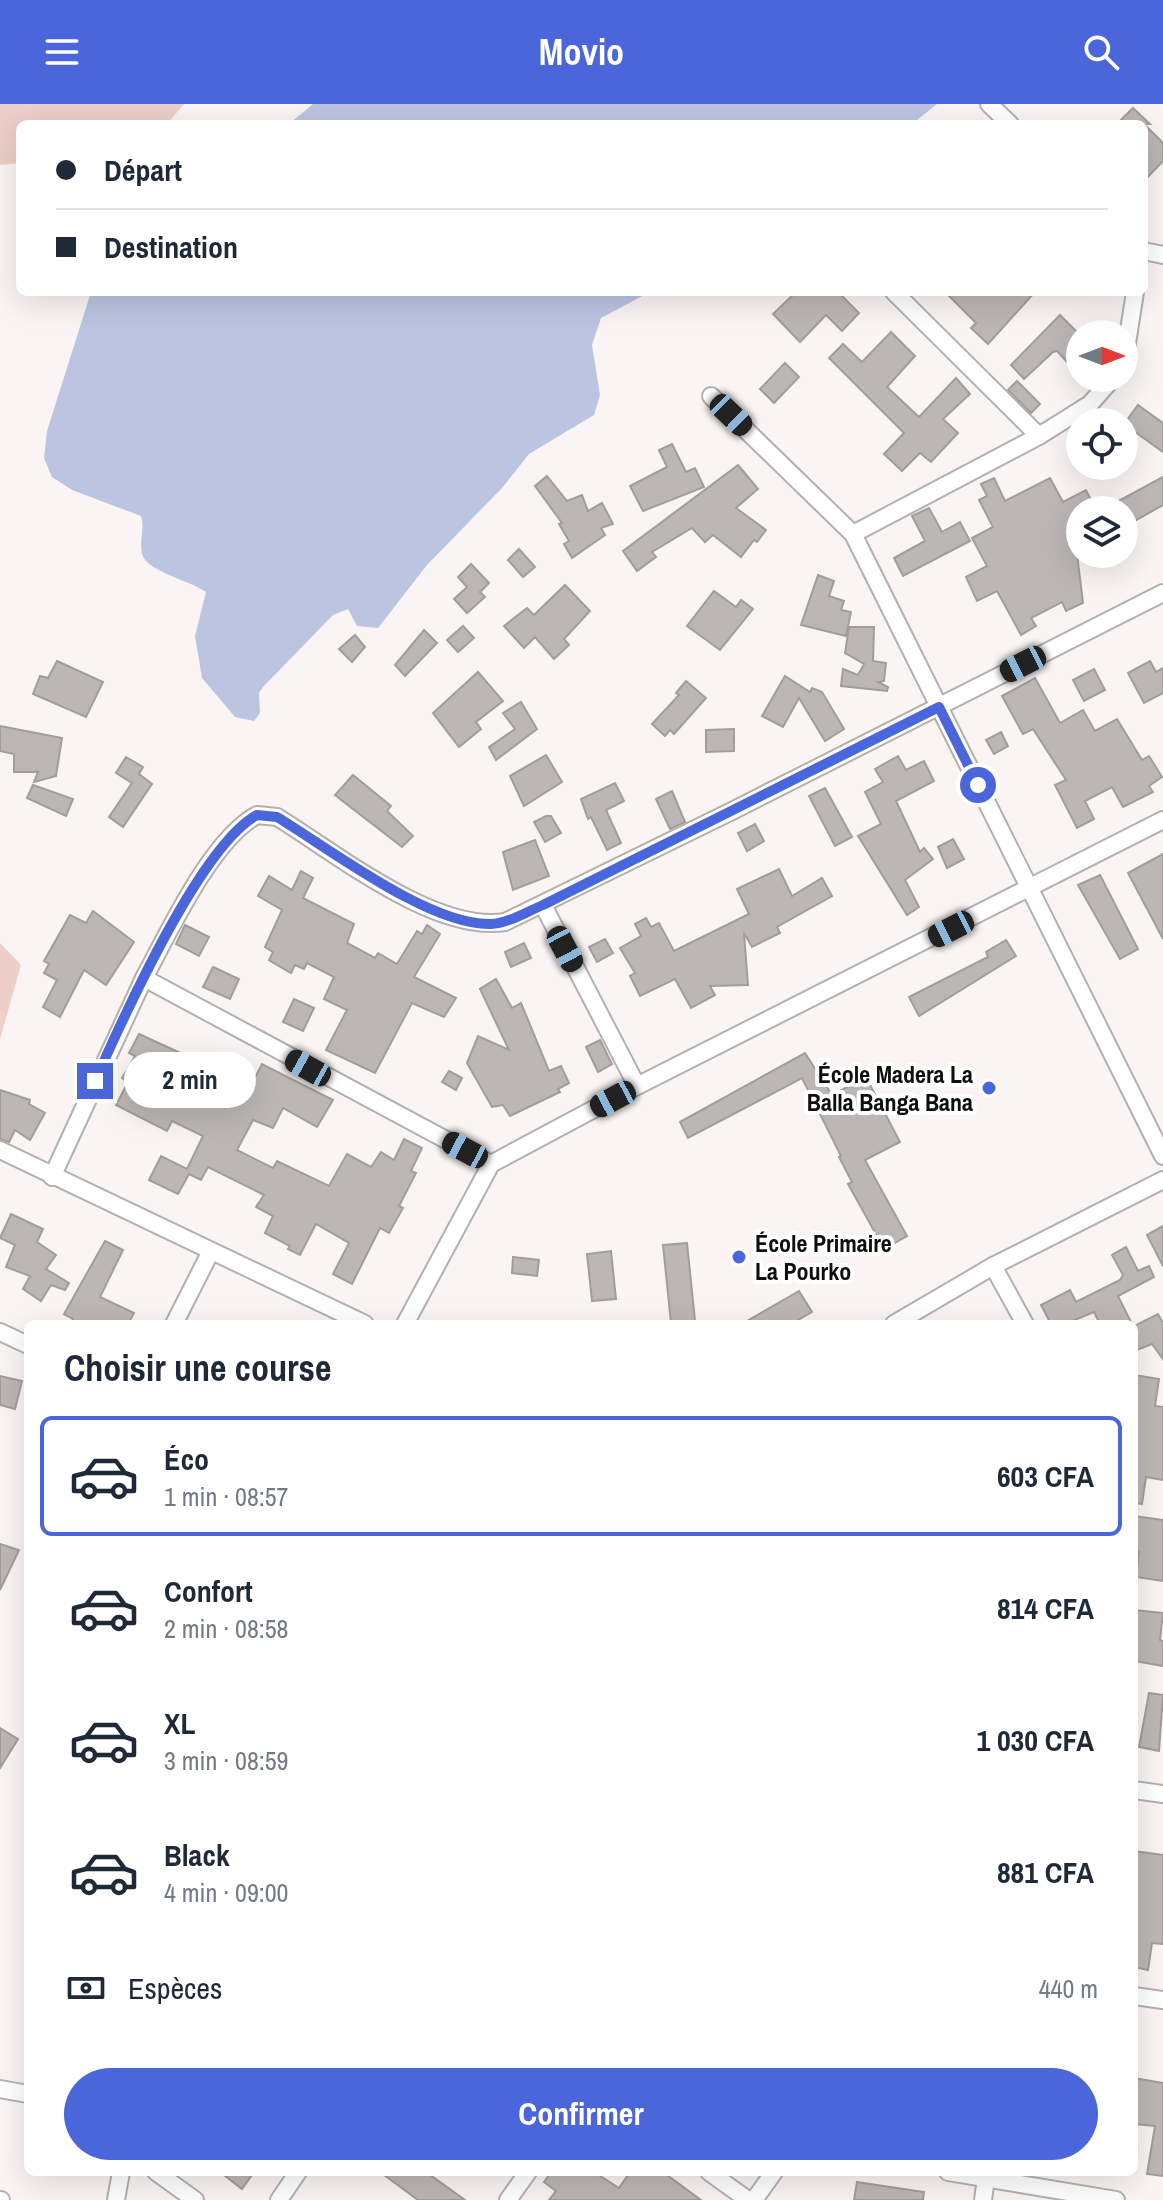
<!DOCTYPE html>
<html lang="fr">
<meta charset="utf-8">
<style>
body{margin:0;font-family:"Archivo Narrow",sans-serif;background:#f6f6f7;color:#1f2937;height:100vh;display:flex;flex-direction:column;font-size:30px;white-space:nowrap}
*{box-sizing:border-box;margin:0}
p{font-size:26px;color:#747a83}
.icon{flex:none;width:44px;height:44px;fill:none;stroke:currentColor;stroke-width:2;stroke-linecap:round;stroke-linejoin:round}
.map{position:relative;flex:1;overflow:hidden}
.drawer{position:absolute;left:24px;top:1216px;width:1114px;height:856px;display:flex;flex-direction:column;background:#fff;border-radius:12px;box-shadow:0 8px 32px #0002}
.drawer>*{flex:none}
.top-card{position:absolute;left:16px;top:16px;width:1132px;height:176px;border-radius:12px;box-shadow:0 8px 32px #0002;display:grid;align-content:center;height:176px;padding:0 40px;background:#fff}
.needle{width:52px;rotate:90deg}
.tools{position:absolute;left:1066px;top:216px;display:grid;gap:16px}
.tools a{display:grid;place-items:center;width:72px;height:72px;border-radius:50%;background:#fff;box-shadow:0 8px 32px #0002;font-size:40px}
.end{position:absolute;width:36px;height:36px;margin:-18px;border:10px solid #4b66da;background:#fff;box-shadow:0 0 0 4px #fff}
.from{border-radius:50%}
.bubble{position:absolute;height:56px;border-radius:28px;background:#fff;box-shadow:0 8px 32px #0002;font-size:26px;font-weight:700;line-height:56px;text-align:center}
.car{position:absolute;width:24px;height:48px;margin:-24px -12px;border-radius:10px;box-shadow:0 0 6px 2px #0007;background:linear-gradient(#222 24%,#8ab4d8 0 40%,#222 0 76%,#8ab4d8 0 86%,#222 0)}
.top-card b{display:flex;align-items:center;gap:28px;height:76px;font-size:30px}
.top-card b+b{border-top:2px solid #e0e1e3}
.top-card i{width:20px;height:20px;background:#1f2937}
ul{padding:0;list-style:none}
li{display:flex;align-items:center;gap:24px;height:120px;margin:0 16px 12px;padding:0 24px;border:4px solid transparent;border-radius:12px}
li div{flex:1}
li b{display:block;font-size:30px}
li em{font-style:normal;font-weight:700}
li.active{border-color:#4b66da}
li>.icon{width:72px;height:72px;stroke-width:1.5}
h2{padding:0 40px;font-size:36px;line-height:96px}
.pay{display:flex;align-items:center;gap:20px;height:88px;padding:0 40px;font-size:30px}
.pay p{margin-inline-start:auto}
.action{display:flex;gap:16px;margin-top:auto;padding:16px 40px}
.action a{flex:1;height:92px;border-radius:48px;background:#4b66da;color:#fff;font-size:32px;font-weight:700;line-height:92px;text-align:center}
header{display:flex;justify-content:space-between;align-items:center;height:104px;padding:0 40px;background:#4b66da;color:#fff;font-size:36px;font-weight:700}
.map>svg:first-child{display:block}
</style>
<header><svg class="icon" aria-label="menu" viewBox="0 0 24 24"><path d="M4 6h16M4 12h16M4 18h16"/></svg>Movio<svg class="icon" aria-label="search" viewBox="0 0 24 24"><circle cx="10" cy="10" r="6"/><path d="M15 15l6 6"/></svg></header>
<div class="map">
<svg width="1163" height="2096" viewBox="0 0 1163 2096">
<rect width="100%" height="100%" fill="#faf5f4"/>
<g fill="#edcec9">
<polygon points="0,0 184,0 167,20 20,20 20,59 0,61"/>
<polygon points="0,839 21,861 0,935"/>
</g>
<g fill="#bbc5e1">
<polygon points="313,0 937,0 912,20 289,20"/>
<path d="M91,188h559l-49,26 -9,27 8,50 -6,20 -65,39 -27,34 -75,77 -49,63 -21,-2 -9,-17 -15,6 -70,72 -4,6 1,20 -6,8 -19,-4 -33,-39 -7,-42 11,-44c-15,-11 -60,-21 -64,-38 -3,-13 3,-25 -1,-38l-69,-26 -20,-13 -8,-19 3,-27z"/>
</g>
<g fill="#bcb7b6" stroke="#a29d9c" stroke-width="2">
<polygon points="1133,4 1150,20 1117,20"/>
<polygon points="1144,20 1163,39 1163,57 1144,77"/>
<polygon points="796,188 838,188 859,209 842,227 826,211 800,238 773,210"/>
<polygon points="945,188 1035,188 988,240 971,224 976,219"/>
<polygon points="1060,211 1077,228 1072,232 1080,241 1080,247 1068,259 1057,247 1053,248 1024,275 1011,261"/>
<polygon points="891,228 915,252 887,283 919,313 956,274 970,290 943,315 958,329 931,358 920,349 902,367 884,350 904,329 829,254 843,240 862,258"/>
<polygon points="785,259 799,273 774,299 760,285"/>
<polygon points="1017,277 1040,300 1031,309 1008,286"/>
<polygon points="1138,301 1163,319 1163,348 1124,320"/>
<polygon points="672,340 686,368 695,364 704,383 643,407 630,382 667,363 659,346"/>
<polygon points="738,361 758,385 736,404 766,426 757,438 754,436 741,453 713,431 705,438 692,424 652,448 656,453 637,467 623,447"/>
<polygon points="547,372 567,397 582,391 588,407 602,399 613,420 601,424 605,431 572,454 564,440 569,437 559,420 562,419 535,382"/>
<polygon points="1163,373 1163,401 1124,423 1124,406 1102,406"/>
<polygon points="994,374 1005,397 1050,374 1063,398 1086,386 1094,402 1080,406 1080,410 1071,415 1080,434 1077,450 1083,499 1066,507 1062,498 1031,514 1036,522 1021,531 997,487 977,497 966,473 987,462 972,434 993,423 979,396 987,392 981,380"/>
<polygon points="929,404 942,428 960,418 970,437 903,472 894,454 925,437 912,412"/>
<polygon points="519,445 535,463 523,473 508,456"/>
<polygon points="471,460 489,479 480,488 485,493 467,509 454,495 467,483 458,473"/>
<polygon points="818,471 834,477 829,492 844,497 841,506 851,508 846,532 801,521"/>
<polygon points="565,481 590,507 564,535 569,541 554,555 535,533 524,544 504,522 527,504 534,511"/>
<polygon points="714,487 736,503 741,496 753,505 720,546 687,522"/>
<polygon points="463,522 474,534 458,548 447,536"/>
<polygon points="849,523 874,523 873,557 886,559 884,577 878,578 888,583 887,587 841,582 843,565 858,571 864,560 845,549"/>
<polygon points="424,526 437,539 405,572 395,561"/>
<polygon points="355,531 365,543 352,558 339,545"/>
<polygon points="57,557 103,578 86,613 33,590 40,572 48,574"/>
<polygon points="1150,557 1156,568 1163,564 1163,589 1144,599 1128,569"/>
<polygon points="1094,565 1105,586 1084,597 1073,576"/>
<polygon points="478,568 503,597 476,618 481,625 459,643 433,609"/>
<polygon points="785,572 810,588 812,584 822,588 844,625 825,637 799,594 783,623 762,612"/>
<polygon points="1035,574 1060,619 1083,606 1095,627 1117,615 1142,656 1149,652 1162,673 1149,682 1153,688 1123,703 1112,683 1085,697 1094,715 1077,724 1055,681 1066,676 1033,625 1023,630 1002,592"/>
<polygon points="686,577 706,594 674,630 670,626 665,632 652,620 679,591 676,589"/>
<polygon points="521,598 537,625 496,656 489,643 515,625 503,609"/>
<polygon points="0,622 62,634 56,672 34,678 38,668 14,668 14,650 0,647"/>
<polygon points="734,625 734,647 706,648 706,626"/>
<polygon points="1001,628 1008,642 994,650 986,636"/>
<polygon points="546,651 562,678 524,702 510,672"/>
<polygon points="898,652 906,666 924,657 934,677 896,697 920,748 924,744 933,755 905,776 919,803 907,811 858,732 881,720 865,688 883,678 875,665"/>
<polygon points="126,653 143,663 139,670 152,680 123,723 109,713 132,679 116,669"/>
<polygon points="353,671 391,702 387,707 413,732 402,743 335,691"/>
<polygon points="615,679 624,697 606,706 621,739 607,746 591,713 588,715 581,695"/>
<polygon points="33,681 73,695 66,712 27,694"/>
<polygon points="825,684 852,733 835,742 809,692"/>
<polygon points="672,687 685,718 670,725 656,695"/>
<polygon points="546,712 551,712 561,729 545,738 534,718"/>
<polygon points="755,720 764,737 747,747 738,729"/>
<polygon points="953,735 964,755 947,764 938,743"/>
<polygon points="535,736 549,772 513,786 503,748"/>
<polygon points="1163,750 1163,835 1128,769"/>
<polygon points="779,765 792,792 822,774 832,792 777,823 780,829 752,843 744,829 748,881 710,882 715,891 691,904 675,875 640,892 630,872 635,869 620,844 641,832 635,820 646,814 651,823 659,819 674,847 749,810 737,785"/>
<polygon points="301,767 313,774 303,794 354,820 347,839 375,854 378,849 397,860 417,827 422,830 427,821 440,830 414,873 456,894 444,913 412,899 375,969 326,946 347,906 324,895 334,873 307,859 304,865 295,861 291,869 269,856 273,848 265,843 282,806 258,792 269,772 292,786"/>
<polygon points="1100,771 1138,845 1120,855 1078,781"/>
<polygon points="93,807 134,838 106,881 84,866 60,913 43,903 57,876 44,869 49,860 44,857 70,811 86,819"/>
<polygon points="185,821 209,833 199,852 176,840"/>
<polygon points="605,835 613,849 597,858 589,843"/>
<polygon points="1006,836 1016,852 919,912 909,893 988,853 986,848"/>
<polygon points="524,839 531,854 511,863 505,848"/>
<polygon points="213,863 239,875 230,895 203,883"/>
<polygon points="496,875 512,904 521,899 549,967 561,962 569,979 558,985 560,988 510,1012 503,1001 492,1003 467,959 478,932 509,946 480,885"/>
<polygon points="294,895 314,904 303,927 283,918"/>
<polygon points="139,930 198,957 190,972 244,995 262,960 333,996 317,1023 283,1004 273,1024 253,1016 237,1046 273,1064 277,1057 329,1082 347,1050 371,1063 381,1048 394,1056 404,1035 422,1044 411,1067 416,1069 399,1102 403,1104 389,1129 380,1124 352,1180 333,1170 349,1139 316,1120 300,1151 288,1145 290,1142 265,1129 273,1112 256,1103 264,1091 208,1063 201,1076 189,1070 178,1090 149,1076 161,1052 187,1065 203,1032 172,1017 167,1027 116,1001 128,978 122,974 135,952 129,949"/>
<polygon points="600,936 612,960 598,968 586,943"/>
<polygon points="805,949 832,991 866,973 900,1038 865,1056 907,1132 884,1145 848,1080 852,1078 839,1053 841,1052 802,974 688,1034 680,1018"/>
<polygon points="449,967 462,974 456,986 442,978"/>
<polygon points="0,986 30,996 29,1000 45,1009 30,1036 15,1026 9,1038 0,1035"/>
<polygon points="11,1110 43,1125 37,1138 56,1151 46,1165 69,1179 65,1186 51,1181 41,1197 23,1185 30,1172 6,1163 15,1141 0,1134"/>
<polygon points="1163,1122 1163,1162 1147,1131"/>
<polygon points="105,1137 123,1146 100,1193 134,1209 128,1220 70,1220 73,1215 64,1210"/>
<polygon points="687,1139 695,1217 671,1219 663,1141"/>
<polygon points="1126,1143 1138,1167 1149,1162 1154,1173 1118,1192 1132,1220 1100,1220 1094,1208 1065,1220 1051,1220 1041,1201 1070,1186 1076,1198 1120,1176 1123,1171 1112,1151"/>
<polygon points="611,1147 616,1195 592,1197 587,1150"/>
<polygon points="513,1153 539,1156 537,1172 512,1169"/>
<polygon points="799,1187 812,1208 791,1220 742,1220"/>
<polygon points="1158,1210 1163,1219 1163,1255 1152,1240 1134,1247 1134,1222"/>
<polygon points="1134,1271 1159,1275 1155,1302 1163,1303 1163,1376 1146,1373 1142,1400 1134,1399"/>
<polygon points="0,1272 22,1277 15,1305 0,1301"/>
<polygon points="1134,1412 1163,1416 1163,1477 1136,1473 1139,1448 1134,1447"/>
<polygon points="0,1440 19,1446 0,1486"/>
<polygon points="1134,1506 1163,1509 1160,1536 1163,1537 1163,1562 1134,1557"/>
<polygon points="1149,1589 1163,1591 1159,1647 1139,1643"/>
<polygon points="0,1624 18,1635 0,1664"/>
<polygon points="1134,1747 1163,1751 1163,1840 1152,1839 1148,1866 1134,1863"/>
<polygon points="1134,1974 1163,1979 1163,2072 1147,2070 1155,2022 1134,2020"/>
<polygon points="220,2068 254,2068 242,2085"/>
<polygon points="380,2068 426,2068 465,2096 418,2096"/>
<polygon points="551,2068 594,2068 619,2084 630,2068 663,2068 701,2096 549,2096 556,2087 544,2078"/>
<polygon points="857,2078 924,2088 923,2096 854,2096"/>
</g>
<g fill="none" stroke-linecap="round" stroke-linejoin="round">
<g stroke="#b5b0b0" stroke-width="20">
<g id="street">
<polyline points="989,0 1010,20"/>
<polyline points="1144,147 1163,151"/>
<polyline points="894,188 1039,332"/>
<polyline points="1124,259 1135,188"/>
<polyline points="711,292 853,430 1163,1052"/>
<polyline points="853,430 1039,332 1090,300 1113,274"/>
<polyline points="543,801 637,982"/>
<path d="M144,874c25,-46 67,-138 113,-163l20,2c59,36 157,116 228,105l227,-111 431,-218"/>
<polyline points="0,1046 365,1220"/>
<polyline points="52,1073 144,874 491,1060"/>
<polyline points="993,1162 1025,1220"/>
<polyline points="174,1220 211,1147"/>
<polyline points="405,1220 491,1060 637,982 1163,716"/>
<polyline points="894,1220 993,1162 1163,1076"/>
<polyline points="0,1228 28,1241"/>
<polyline points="1134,1686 1163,1690"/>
<polyline points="1134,1892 1163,1896"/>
<polyline points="0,1985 28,1990"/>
<polyline points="156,2068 195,2096"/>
<polyline points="709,2068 748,2096"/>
<polyline points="948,2068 1116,2096"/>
<polyline points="0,2096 1,2096"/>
<polyline points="116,2096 121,2068"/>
<polyline points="279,2096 298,2068"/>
<polyline points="508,2096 528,2068"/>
<polyline points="754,2096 774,2068"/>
<polyline points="983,2096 986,2074"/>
</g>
</g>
<use href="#street" stroke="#fff" stroke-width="16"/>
</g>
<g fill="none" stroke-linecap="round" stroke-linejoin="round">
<path stroke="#4b66da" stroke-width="10" d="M95,977c28,-63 105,-235 162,-266l20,2c53,32 153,109 214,107 18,-1 35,-12 52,-19l396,-198 39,78"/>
</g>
<g fill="#4b66da" stroke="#fff" stroke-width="3">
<circle cx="989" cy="984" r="8"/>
<circle cx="739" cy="1153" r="8"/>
</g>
<g text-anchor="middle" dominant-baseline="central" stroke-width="8" stroke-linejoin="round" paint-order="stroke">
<g font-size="24" font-weight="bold" fill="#0f0d0d" stroke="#fff" text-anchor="end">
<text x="973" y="970">École Madera La<tspan x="973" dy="28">Balla Banga Bana</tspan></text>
<text x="755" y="1139" text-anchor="start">École Primaire<tspan x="755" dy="28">La Pourko</tspan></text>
</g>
</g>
</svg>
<div class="tools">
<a><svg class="needle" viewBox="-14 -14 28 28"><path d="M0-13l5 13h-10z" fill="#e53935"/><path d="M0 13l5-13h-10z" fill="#747a83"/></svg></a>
<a><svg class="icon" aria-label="locate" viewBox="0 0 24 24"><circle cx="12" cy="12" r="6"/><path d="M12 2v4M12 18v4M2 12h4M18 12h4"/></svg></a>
<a><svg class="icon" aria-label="layers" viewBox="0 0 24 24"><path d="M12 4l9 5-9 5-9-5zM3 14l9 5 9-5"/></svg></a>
</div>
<i class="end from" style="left:978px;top:681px"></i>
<i class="end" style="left:95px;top:977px"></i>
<div class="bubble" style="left:124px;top:948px;width:132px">2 min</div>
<i class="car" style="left:731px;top:311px;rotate:134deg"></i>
<i class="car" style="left:1023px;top:560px;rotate:243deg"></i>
<i class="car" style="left:951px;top:825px;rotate:243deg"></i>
<i class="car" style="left:565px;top:845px;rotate:152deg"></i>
<i class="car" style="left:308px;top:964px;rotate:299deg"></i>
<i class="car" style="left:613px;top:995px;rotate:242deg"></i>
<i class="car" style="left:465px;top:1046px;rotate:298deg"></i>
<div class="top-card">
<b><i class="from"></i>Départ</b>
<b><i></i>Destination</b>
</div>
<section class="drawer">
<h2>Choisir une course</h2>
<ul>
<li class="active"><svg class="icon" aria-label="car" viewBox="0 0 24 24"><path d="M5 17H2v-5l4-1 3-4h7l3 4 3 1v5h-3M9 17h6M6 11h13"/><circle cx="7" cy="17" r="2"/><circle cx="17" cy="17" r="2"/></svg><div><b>Éco</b><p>1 min · 08:57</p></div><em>603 CFA</em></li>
<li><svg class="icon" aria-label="car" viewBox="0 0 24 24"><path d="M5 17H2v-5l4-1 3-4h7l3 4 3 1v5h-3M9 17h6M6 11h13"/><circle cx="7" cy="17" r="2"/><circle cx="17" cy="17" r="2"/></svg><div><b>Confort</b><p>2 min · 08:58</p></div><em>814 CFA</em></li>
<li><svg class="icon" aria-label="car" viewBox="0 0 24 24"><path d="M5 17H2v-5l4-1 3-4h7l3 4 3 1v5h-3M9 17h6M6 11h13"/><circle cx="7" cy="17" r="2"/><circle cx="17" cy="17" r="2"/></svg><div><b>XL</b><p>3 min · 08:59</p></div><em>1 030 CFA</em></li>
<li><svg class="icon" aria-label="car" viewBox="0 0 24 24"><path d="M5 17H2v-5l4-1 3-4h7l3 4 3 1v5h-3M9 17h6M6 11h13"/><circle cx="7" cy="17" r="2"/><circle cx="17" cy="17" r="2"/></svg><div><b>Black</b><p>4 min · 09:00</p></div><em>881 CFA</em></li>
</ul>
<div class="pay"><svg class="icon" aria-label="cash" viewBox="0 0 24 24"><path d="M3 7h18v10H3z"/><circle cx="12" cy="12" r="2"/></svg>Espèces<p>440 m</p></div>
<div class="action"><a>Confirmer</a></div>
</section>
</div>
